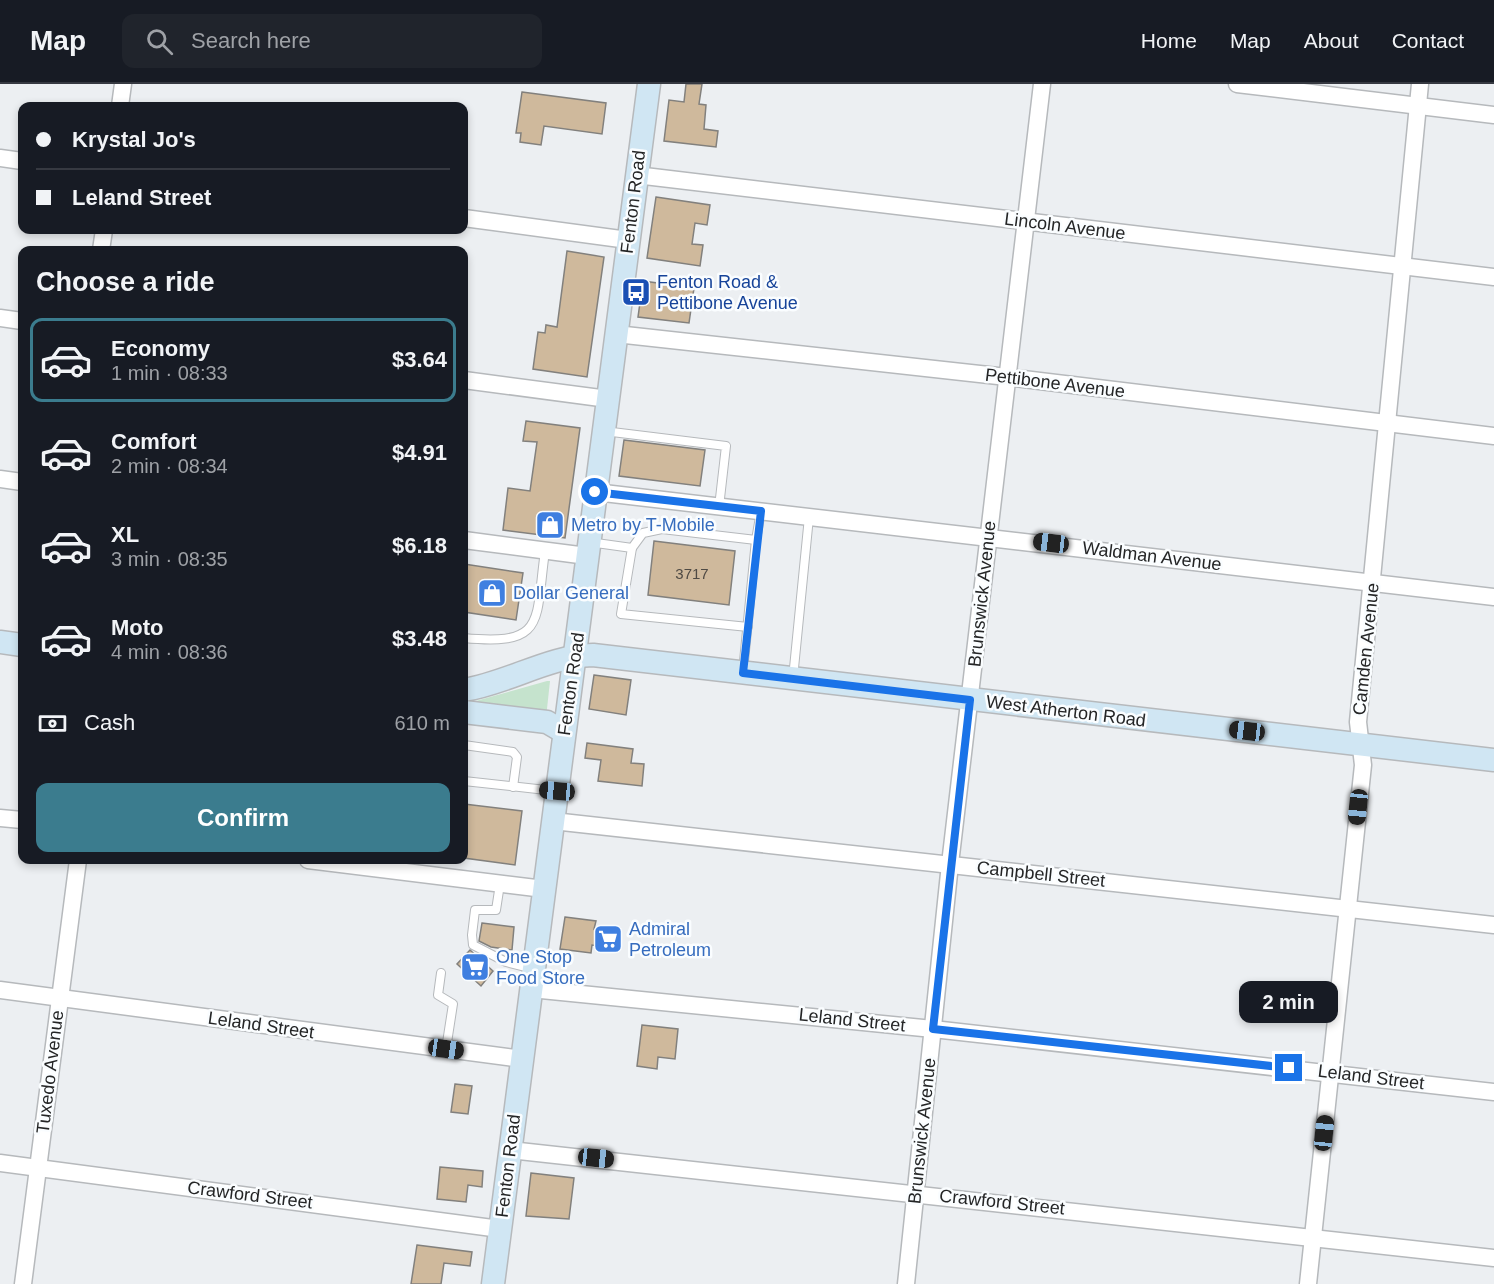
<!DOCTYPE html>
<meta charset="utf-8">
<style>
body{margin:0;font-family:Helvetica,sans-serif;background:#20242c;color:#f1f3f6;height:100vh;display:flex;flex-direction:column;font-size:22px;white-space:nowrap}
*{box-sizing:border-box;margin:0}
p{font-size:20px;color:#9ea1a6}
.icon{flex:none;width:33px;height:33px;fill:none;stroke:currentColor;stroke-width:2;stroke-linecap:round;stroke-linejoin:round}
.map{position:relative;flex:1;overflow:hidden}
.drawer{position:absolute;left:18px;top:162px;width:450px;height:618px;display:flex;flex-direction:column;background:#171b24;border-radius:12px;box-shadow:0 3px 9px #0003}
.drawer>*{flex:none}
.top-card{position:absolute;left:18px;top:18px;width:450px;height:132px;border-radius:12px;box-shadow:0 3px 9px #0003;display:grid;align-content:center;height:132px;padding:0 18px;background:#171b24}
.end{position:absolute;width:27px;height:27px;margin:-14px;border:8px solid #1a73e8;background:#fff;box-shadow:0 0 0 3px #fff}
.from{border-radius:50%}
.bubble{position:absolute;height:42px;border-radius:12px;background:#171b24;box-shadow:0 3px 9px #0003;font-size:20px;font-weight:800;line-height:42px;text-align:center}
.car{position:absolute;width:18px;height:36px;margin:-18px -9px;border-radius:8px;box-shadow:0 0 4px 2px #0007;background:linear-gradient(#222 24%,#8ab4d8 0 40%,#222 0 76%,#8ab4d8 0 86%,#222 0)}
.top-card b{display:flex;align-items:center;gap:21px;height:57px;font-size:22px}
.top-card b+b{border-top:2px solid #363941}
.top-card i{width:15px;height:15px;background:#f1f3f6}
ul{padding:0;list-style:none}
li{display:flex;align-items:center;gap:18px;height:84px;margin:0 12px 9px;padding:0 6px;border:3px solid transparent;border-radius:12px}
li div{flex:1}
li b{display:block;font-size:22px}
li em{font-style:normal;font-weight:800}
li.current{border-color:#3b7c8e}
li>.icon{width:54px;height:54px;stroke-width:1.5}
h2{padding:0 18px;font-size:27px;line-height:72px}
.pay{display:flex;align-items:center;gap:15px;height:66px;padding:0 18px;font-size:22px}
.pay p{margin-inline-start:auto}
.action{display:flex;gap:12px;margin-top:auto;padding:12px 18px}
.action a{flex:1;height:69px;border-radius:12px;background:#3b7c8e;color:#fff;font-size:24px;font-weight:800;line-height:69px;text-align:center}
header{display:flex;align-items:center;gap:36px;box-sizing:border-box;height:84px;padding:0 30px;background:#171b24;border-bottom:2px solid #363941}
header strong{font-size:28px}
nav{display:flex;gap:33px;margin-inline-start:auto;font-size:21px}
.search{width:420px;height:54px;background:#20242c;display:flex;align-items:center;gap:15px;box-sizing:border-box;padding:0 21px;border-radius:12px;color:#9ea1a6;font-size:22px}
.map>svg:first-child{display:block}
</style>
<header>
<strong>Map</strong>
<div class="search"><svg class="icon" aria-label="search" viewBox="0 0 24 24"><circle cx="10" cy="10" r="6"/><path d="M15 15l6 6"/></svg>Search here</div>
<nav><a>Home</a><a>Map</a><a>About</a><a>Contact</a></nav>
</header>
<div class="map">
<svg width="1494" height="1200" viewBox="0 0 1494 1200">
<rect width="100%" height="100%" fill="#eceff2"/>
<polygon fill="#c5e3cd" points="547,597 550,597 546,634 465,620"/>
<g fill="#cfb99c" stroke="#82807d" stroke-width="1.5">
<polygon points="686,0 702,0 699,20 706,21 704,45 718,47 716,63 664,57 669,16 684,18"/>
<polygon points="522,8 606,19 602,50 544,42 541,61 520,58 521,49 516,49"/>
<polygon points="656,113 710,121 707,141 695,139 692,160 703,161 700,182 647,174"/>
<polygon points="567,167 604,173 587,293 533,285 538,248 545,249 546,241 557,243"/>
<polygon points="643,197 694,204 689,239 638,233"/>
<polygon points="526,337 580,344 565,454 503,446 508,404 530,407 537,358 523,357"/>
<polygon points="624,356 705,366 700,402 619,392"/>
<polygon points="654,457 735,467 729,521 648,511"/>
<polygon points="464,480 523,489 516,536 464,528"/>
<polygon points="594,591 631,596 626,631 589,625"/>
<polygon points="587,659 633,665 631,679 644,680 642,702 598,697 601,676 585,674"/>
<polygon points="464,720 522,727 515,781 464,774"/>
<polygon points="565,833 596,837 594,845 617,848 615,864 592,861 591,869 560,865"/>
<polygon points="482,839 514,843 512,866 491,863 479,857"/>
<polygon points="470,866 493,887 481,902 457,880"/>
<polygon points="642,941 678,945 675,975 658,973 657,985 637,982"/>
<polygon points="455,1000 472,1002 468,1030 451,1028"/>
<polygon points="440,1083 483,1087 482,1103 468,1101 466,1118 437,1115"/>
<polygon points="531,1089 574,1094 569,1135 526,1132"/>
<polygon points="417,1161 472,1168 470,1182 444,1179 441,1200 411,1200"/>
</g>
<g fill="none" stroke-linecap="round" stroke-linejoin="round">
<g stroke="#b6b9bc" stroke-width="10">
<g id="lane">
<polyline points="604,347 726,362 719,423"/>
<polyline points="589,458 632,464 643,449 662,445 756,456 761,427"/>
<polyline points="632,464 621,530 748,543"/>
<path d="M464,554c83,8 71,-16 81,-87"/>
<polyline points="743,587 756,456"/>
<polyline points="793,594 809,433"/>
<polyline points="464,661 513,668 517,673 513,703"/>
<polyline points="464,697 555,707"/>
<polyline points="500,800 496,826 475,826 472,851 473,861 506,878 533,885"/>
<polyline points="441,889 438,911 453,920 446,965"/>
</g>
</g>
<g stroke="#b6b9bc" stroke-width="19">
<g id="street">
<polyline points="1237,0 1494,31"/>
<polyline points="120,22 123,0"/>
<polyline points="0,74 22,77"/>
<polyline points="636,91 1494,193"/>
<polyline points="464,134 628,156"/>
<polyline points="101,166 104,146"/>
<polyline points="0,234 22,237"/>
<polyline points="616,250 1007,293 1494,352"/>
<polyline points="464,296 608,315"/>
<polyline points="0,395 22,398"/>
<polyline points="595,408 1494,513"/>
<polyline points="464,456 587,472"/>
<polyline points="0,734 22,736"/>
<polyline points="553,737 1494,841"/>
<polyline points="308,776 544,805"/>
<polyline points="531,905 933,945 1494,1008"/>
<polyline points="0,906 522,975"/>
<polyline points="510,1066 1494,1174"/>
<polyline points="0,1079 500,1145"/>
<polyline points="23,1200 78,776"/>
<polyline points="906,1200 950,780 1042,0"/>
<polyline points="1308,1200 1363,681 1358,638 1420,0"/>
</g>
</g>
<g stroke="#b6b9bc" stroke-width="25">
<g id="secondary">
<polyline points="0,558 22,561"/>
<path d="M464,606c44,-7 85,-34 129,-35l901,105"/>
<polyline points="464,628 547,638 564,648"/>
<polyline points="493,1200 649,0"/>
</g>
</g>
<use href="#lane" stroke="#fff" stroke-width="8"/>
<use href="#street" stroke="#fff" stroke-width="16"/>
<use href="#secondary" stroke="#d0e6f3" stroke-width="22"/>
</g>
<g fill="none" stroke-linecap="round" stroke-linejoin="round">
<polyline stroke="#1a73e8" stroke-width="8" points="595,408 761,427 743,589 970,616 933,945 1289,984"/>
</g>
<defs>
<g id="bus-square" transform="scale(1.5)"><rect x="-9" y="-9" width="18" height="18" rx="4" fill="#1a4fb4" stroke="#fafdff"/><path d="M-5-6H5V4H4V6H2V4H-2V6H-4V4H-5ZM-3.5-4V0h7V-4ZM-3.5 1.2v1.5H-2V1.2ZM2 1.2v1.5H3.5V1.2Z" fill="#fff"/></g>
<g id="shop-square" transform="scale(1.5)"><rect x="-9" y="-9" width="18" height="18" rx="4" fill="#3f7fe0" stroke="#fafdff"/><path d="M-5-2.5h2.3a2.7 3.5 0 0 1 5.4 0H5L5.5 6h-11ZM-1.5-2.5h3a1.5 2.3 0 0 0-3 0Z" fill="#fff"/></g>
<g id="supermarket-square" transform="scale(1.5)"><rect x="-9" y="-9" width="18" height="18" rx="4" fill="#3f7fe0" stroke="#fafdff"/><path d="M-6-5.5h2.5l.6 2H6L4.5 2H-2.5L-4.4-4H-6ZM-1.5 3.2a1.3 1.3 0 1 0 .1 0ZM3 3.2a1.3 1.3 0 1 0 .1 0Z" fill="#fff"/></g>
</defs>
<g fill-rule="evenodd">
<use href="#bus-square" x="636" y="208"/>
<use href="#shop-square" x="550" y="441"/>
<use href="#shop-square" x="492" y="509"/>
<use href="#supermarket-square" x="608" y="855"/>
<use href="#supermarket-square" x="475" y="883"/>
</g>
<g text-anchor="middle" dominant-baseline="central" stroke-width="5" stroke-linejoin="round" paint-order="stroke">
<g font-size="15" fill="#4f4a44">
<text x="692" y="489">3717</text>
</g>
<g font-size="18" fill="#242526" stroke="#fafdff">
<text transform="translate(633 118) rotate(-83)">Fenton Road</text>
<text transform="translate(1065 142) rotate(7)">Lincoln Avenue</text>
<text transform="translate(1055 299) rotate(7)">Pettibone Avenue</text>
<text transform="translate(1152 472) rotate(7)">Waldman Avenue</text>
<text transform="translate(982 510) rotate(-84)">Brunswick Avenue</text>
<text transform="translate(1366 565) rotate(-84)">Camden Avenue</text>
<text transform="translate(571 600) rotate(-82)">Fenton Road</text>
<text transform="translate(1066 627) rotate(7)">West Atherton Road</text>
<text transform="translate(1041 790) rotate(6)">Campbell Street</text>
<text transform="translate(852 936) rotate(6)">Leland Street</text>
<text transform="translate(261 941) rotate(8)">Leland Street</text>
<text transform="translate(50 988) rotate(-83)">Tuxedo Avenue</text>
<text transform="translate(1371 993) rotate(7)">Leland Street</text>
<text transform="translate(922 1047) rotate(-84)">Brunswick Avenue</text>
<text transform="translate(508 1082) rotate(-83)">Fenton Road</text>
<text transform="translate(250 1111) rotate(7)">Crawford Street</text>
<text transform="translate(1002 1118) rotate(6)">Crawford Street</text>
</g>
<g font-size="18" fill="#164399" stroke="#fafdff" text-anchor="start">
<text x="657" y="198">Fenton Road &amp;<tspan x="657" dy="21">Pettibone Avenue</tspan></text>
</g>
<g font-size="18" fill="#366cbe" stroke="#fafdff" text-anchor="start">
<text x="571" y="441">Metro by T-Mobile</text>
<text x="513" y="509">Dollar General</text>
<text x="629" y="845">Admiral<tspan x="629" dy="21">Petroleum</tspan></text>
<text x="496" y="873">One Stop<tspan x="496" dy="21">Food Store</tspan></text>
</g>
</g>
</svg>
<i class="end from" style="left:595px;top:408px"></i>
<i class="end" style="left:1289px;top:984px"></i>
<div class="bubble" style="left:1239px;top:897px;width:99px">2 min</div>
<i class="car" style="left:1051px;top:459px;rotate:277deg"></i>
<i class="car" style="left:1247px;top:647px;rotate:277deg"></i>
<i class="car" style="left:557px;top:707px;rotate:275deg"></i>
<i class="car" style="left:1358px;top:723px;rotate:186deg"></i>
<i class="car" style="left:446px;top:965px;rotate:98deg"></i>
<i class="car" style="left:1324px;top:1049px;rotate:6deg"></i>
<i class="car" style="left:596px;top:1074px;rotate:96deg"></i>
<div class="top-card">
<b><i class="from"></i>Krystal Jo's</b>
<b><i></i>Leland Street</b>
</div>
<section class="drawer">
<h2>Choose a ride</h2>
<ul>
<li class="current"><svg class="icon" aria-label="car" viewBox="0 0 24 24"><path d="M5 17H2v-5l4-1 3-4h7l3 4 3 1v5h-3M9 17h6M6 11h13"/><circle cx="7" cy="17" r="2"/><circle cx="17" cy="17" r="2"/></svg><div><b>Economy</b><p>1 min · 08:33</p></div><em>$3.64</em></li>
<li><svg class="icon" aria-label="car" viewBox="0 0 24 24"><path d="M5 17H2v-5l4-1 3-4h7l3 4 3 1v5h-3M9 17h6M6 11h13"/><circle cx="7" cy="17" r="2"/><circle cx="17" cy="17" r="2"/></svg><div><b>Comfort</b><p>2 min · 08:34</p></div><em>$4.91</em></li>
<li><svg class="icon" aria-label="car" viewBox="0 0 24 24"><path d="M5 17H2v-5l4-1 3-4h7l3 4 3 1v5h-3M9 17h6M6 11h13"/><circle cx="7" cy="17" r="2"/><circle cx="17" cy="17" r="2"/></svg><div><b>XL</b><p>3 min · 08:35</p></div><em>$6.18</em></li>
<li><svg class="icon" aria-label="car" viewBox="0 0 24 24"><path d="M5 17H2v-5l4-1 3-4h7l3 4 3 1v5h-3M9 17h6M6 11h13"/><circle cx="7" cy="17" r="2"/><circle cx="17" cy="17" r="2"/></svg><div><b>Moto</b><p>4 min · 08:36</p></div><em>$3.48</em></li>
</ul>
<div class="pay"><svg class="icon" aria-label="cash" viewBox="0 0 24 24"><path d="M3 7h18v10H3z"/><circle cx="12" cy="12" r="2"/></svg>Cash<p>610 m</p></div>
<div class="action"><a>Confirm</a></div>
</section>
</div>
